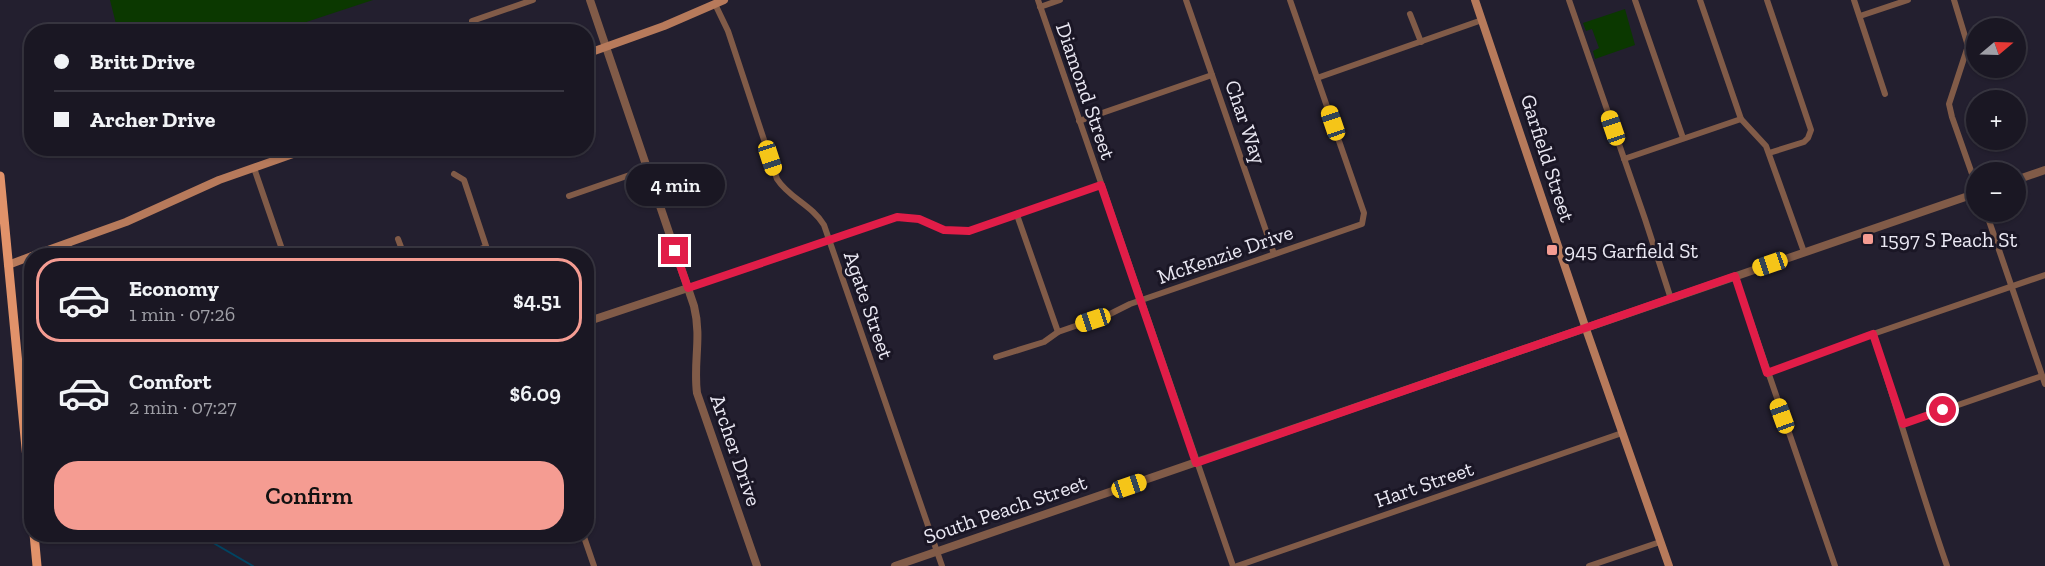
<!DOCTYPE html>
<meta charset="utf-8">
<style>
body{margin:0;font-family:"Zilla Slab",serif;background:#23202b;color:#f1f3f6;height:100vh;display:flex;flex-direction:column;font-size:22px;white-space:nowrap}
*{box-sizing:border-box;margin:0}
p{font-size:20px;color:#9f9fa6}
.icon{flex:none;width:33px;height:33px;fill:none;stroke:currentColor;stroke-width:2;stroke-linecap:round;stroke-linejoin:round}
.map{position:relative;flex:1;overflow:hidden}
.panel{position:absolute;left:24px;top:248px;width:570px;height:294px;display:flex;flex-direction:column;background:#1a1723;border-radius:24px;box-shadow:0 2px 4px #0004,0 0 0 2px #383641}
.panel>*{flex:none}
.guide{position:absolute;left:24px;top:24px;width:570px;height:132px;border-radius:24px;box-shadow:0 2px 4px #0004,0 0 0 2px #383641;display:grid;align-content:center;height:132px;padding:0 30px;background:#1a1723}
.needle{width:39px;rotate:71deg}
.buttons{position:absolute;left:1966px;top:18px;display:grid;gap:12px}
.buttons a{display:grid;place-items:center;width:60px;height:60px;border-radius:50%;background:#1a1723;box-shadow:0 2px 4px #0004,0 0 0 2px #383641;font-size:30px}
.end{position:absolute;width:27px;height:27px;margin:-14px;border:8px solid #e11d48;background:#fff;box-shadow:0 0 0 3px #fff}
.from{border-radius:50%}
.bubble{position:absolute;height:42px;border-radius:21px;background:#1a1723;box-shadow:0 2px 4px #0004,0 0 0 2px #383641;font-size:20px;font-weight:600;line-height:42px;text-align:center}
.car{position:absolute;width:18px;height:36px;margin:-18px -9px;border-radius:8px;box-shadow:0 0 4px 2px #0007;background:linear-gradient(#f5c518 24%,#345 0 40%,#f5c518 0 76%,#345 0 86%,#f5c518 0)}
.guide b{display:flex;align-items:center;gap:21px;height:57px;font-size:22px}
.guide b+b{border-top:2px solid #383641}
.guide i{width:15px;height:15px;background:#f1f3f6}
ul{padding:10px 0 0;list-style:none}
li{display:flex;align-items:center;gap:18px;height:84px;margin:0 12px 9px;padding:0 18px;border:3px solid transparent;border-radius:24px}
li div{flex:1}
li b{display:block;font-size:22px}
li em{font-style:normal;font-weight:600}
li.selected{border-color:#f59c92}
li>.icon{width:54px;height:54px;stroke-width:1.5}
.cta{display:flex;gap:12px;margin-top:auto;padding:12px 30px}
.cta a{flex:1;height:69px;border-radius:24px;background:#f59c92;color:#111;font-size:24px;font-weight:600;line-height:69px;text-align:center}
.map>svg:first-child{display:block}
</style>
<div class="map">
<svg width="2045" height="566" viewBox="0 0 2045 566">
<rect width="100%" height="100%" fill="#231f2f"/>
<g fill="#0b3800">
<polygon points="110,0 373,0 279,31 118,32"/>
<polygon points="1625,9 1635,45 1595,59 1593,51 1599,48 1592,29 1586,31 1583,23"/>
</g>
<g fill="none" stroke-linecap="round" stroke-linejoin="round">
<polyline stroke="#014462" stroke-width="2" points="198,534 253,566"/>
<g stroke="#815b48" stroke-width="6">
<polyline points="1038,0 1233,566"/>
<polyline points="1186,0 1274,254"/>
<polyline points="1569,0 1645,219 1671,299"/>
<polyline points="1635,0 1683,138"/>
<polyline points="1700,0 1741,119 1766,146 1804,252"/>
<polyline points="1767,0 1811,130 1808,138 1804,142 1769,153"/>
<polyline points="1854,0 1885,94"/>
<polyline points="1954,0 1968,46 1949,104 1952,117 1977,188"/>
<path d="M715,4l13,27 49,148c12,19 35,26 47,46l118,341"/>
<polyline points="1040,7 1060,0"/>
<polyline points="1410,14 1421,42"/>
<polyline points="1860,16 1908,0"/>
<polyline points="472,21 533,0"/>
<polyline points="1317,78 1482,20"/>
<polyline points="1079,121 1212,75"/>
<polyline points="1624,159 1741,119"/>
<polyline points="254,168 284,255"/>
<polyline points="454,174 464,180 489,255"/>
<polyline points="569,196 647,169"/>
<polyline points="1986,212 2045,384"/>
<polyline points="1017,215 1058,332"/>
<polyline points="398,239 404,255"/>
<polyline points="68,243 72,255"/>
<polyline points="462,255 486,247"/>
<polyline points="1735,276 1835,566"/>
<polyline points="688,288 897,217 919,219 944,230 969,231 1101,185"/>
<path d="M1873,334c25,77 47,155 74,232"/>
<polyline points="996,357 1044,342 1058,332 1110,314 1130,304 1362,224 1364,213 1290,0"/>
<polyline points="1767,373 1873,334 2045,275"/>
<polyline points="1903,424 2042,376"/>
<polyline points="583,534 594,566"/>
<polyline points="1237,566 1622,433"/>
<polyline points="1589,566 1660,542"/>
</g>
<g stroke="#815b48" stroke-width="8">
<path d="M590,0l104,306c8,32 -1,56 3,87l60,173"/>
<polyline points="2016,180 2045,170"/>
<polyline points="586,322 688,288"/>
<polyline points="895,566 1977,193"/>
</g>
<g stroke="#b77a5b" stroke-width="8">
<polyline points="1475,0 1586,329 1669,566"/>
<polyline points="586,54 664,26 724,0"/>
<polyline points="34,255 126,222 219,180 310,148"/>
<polyline points="8,265 32,256"/>
</g>
<g stroke="#e1926a" stroke-width="9">
<polyline points="0,176 32,511"/>
<polyline points="34,534 37,566"/>
</g>
</g>
<g fill="none" stroke-linecap="round" stroke-linejoin="round">
<polyline stroke="#e11d48" stroke-width="8" points="675,251 688,288 897,217 919,219 944,230 969,231 1101,185 1196,463 1735,276 1767,373 1873,334 1903,424 1943,410"/>
</g>
<g fill="#f59c92" stroke="#1a1625" stroke-width="2">
<rect x="1862" y="233" width="12" height="12" rx="3"/>
<rect x="1546" y="244" width="12" height="12" rx="3"/>
</g>
<g text-anchor="middle" dominant-baseline="central" stroke-width="6" stroke-linejoin="round" paint-order="stroke">
<g font-size="21" fill="#eae8f3" stroke="#1a1625">
<text transform="translate(1086 91) rotate(71)">Diamond Street</text>
<text transform="translate(1246 122) rotate(71)">Char Way</text>
<text transform="translate(1548 158) rotate(72)">Garfield Street</text>
<text transform="translate(1225 254) rotate(-19)">McKenzie Drive</text>
<text transform="translate(869 305) rotate(71)">Agate Street</text>
<text transform="translate(736 450) rotate(71)">Archer Drive</text>
<text transform="translate(1424 484) rotate(-19)">Hart Street</text>
<text transform="translate(1005 509) rotate(-19)">South Peach Street</text>
</g>
<g font-size="21" fill="#eae8f3" stroke="#1a1625" text-anchor="start">
<text x="1880" y="239">1597 S Peach St</text>
<text x="1564" y="250">945 Garfield St</text>
</g>
</g>
</svg>
<div class="buttons">
<a><svg class="needle" viewBox="-14 -14 28 28"><path d="M0-13l5 13h-10z" fill="#e53935"/><path d="M0 13l5-13h-10z" fill="#9f9fa6"/></svg></a>
<a>+</a>
<a>−</a>
</div>
<i class="end from" style="left:1943px;top:410px"></i>
<i class="end" style="left:675px;top:251px"></i>
<div class="bubble" style="left:626px;top:164px;width:99px">4 min</div>
<i class="car" style="left:1333px;top:123px;rotate:341deg"></i>
<i class="car" style="left:1613px;top:128px;rotate:341deg"></i>
<i class="car" style="left:770px;top:158px;rotate:162deg"></i>
<i class="car" style="left:1770px;top:264px;rotate:251deg"></i>
<i class="car" style="left:1093px;top:320px;rotate:252deg"></i>
<i class="car" style="left:1782px;top:416px;rotate:340deg"></i>
<i class="car" style="left:1129px;top:486px;rotate:71deg"></i>
<div class="guide">
<b><i class="from"></i>Britt Drive</b>
<b><i></i>Archer Drive</b>
</div>
<section class="panel">
<ul>
<li class="selected"><svg class="icon" aria-label="car" viewBox="0 0 24 24"><path d="M5 17H2v-5l4-1 3-4h7l3 4 3 1v5h-3M9 17h6M6 11h13"/><circle cx="7" cy="17" r="2"/><circle cx="17" cy="17" r="2"/></svg><div><b>Economy</b><p>1 min · 07:26</p></div><em>$4.51</em></li>
<li><svg class="icon" aria-label="car" viewBox="0 0 24 24"><path d="M5 17H2v-5l4-1 3-4h7l3 4 3 1v5h-3M9 17h6M6 11h13"/><circle cx="7" cy="17" r="2"/><circle cx="17" cy="17" r="2"/></svg><div><b>Comfort</b><p>2 min · 07:27</p></div><em>$6.09</em></li>
</ul>
<div class="cta"><a>Confirm</a></div>
</section>
</div>
